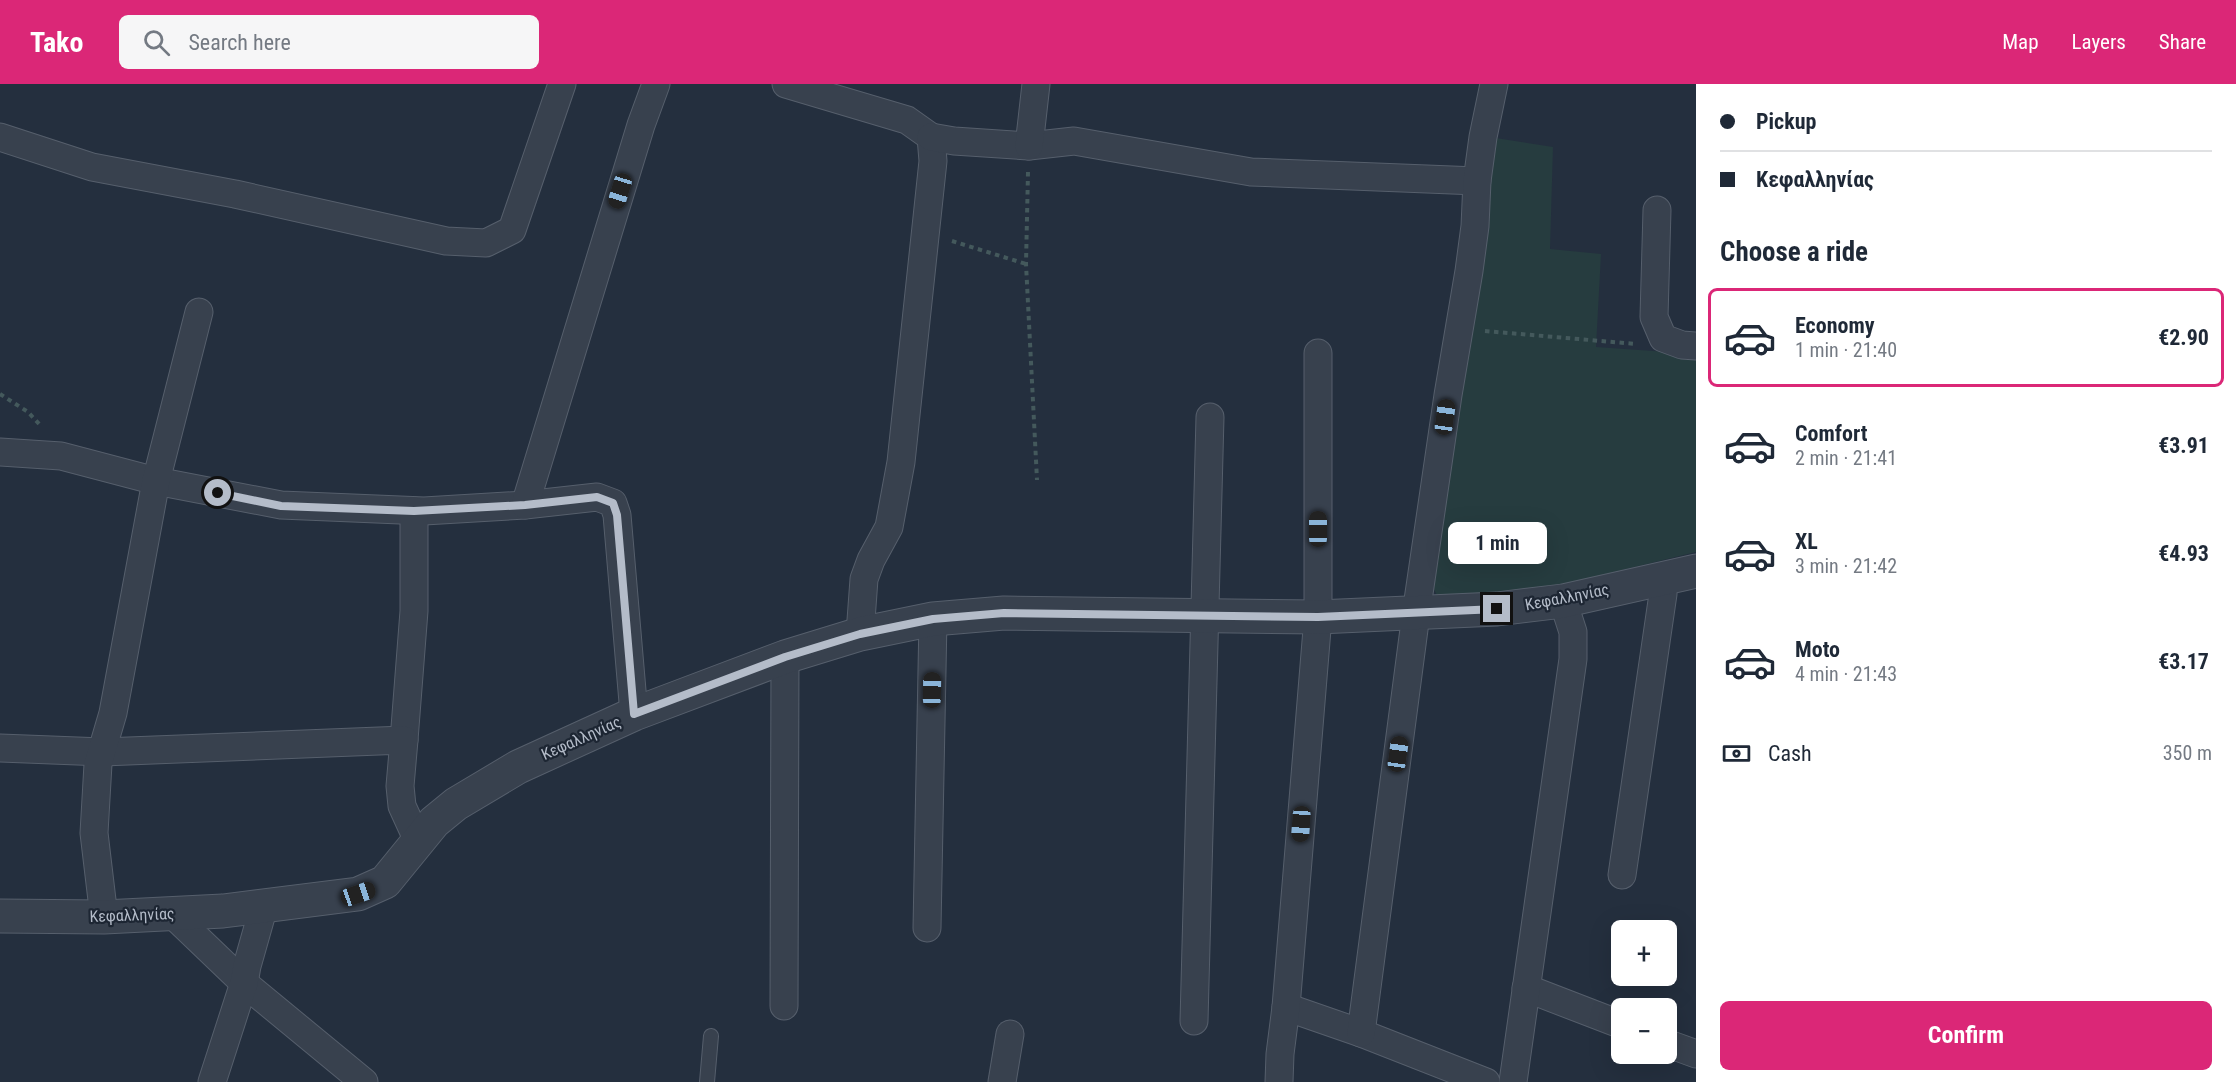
<!DOCTYPE html>
<meta charset="utf-8">
<style>
body{margin:0;font-family:"Roboto Condensed",sans-serif;background:#f6f6f7;color:#1f2937;height:100vh;display:flex;flex-direction:column;font-size:22px;white-space:nowrap}
*{box-sizing:border-box;margin:0}
p{font-size:20px;color:#747a83}
.icon{flex:none;width:33px;height:33px;fill:none;stroke:currentColor;stroke-width:2;stroke-linecap:round;stroke-linejoin:round}
.map{position:relative;flex:1;overflow:hidden}
.panel{display:flex;flex-direction:column;background:#fff;width:540px}
.panel>*{flex:none}
.guide{display:grid;align-content:center;height:132px;padding:0 24px;background:#fff}
.fabs{position:absolute;left:1611px;top:836px;display:grid;gap:12px}
.fabs a{display:grid;place-items:center;width:66px;height:66px;border-radius:9px;background:#fff;box-shadow:0 6px 24px #0002;font-size:30px}
.end{position:absolute;width:27px;height:27px;margin:-14px;border:8px solid #b4bcc9;background:#111;box-shadow:0 0 0 3px #111}
.from{border-radius:50%}
.bubble{position:absolute;height:42px;border-radius:9px;background:#fff;box-shadow:0 6px 24px #0002;font-size:20px;font-weight:700;line-height:42px;text-align:center}
.car{position:absolute;width:18px;height:36px;margin:-18px -9px;border-radius:8px;box-shadow:0 0 4px 2px #0007;background:linear-gradient(#222 24%,#8ab4d8 0 40%,#222 0 76%,#8ab4d8 0 86%,#222 0)}
.guide b{display:flex;align-items:center;gap:21px;height:57px;font-size:22px}
.guide b+b{border-top:2px solid #e0e1e3}
.guide i{width:15px;height:15px;background:#1f2937}
ul{padding:0;list-style:none}
li{display:flex;align-items:center;gap:18px;height:99px;margin:0 12px 9px;padding:0 12px;border:3px solid transparent;border-radius:9px}
li div{flex:1}
li b{display:block;font-size:22px}
li em{font-style:normal;font-weight:700}
li.selected{border-color:#db2777}
li>.icon{width:54px;height:54px;stroke-width:1.5}
h2{padding:0 24px;font-size:27px;line-height:72px}
.pay{display:flex;align-items:center;gap:15px;height:66px;padding:0 24px;font-size:22px}
.pay p{margin-inline-start:auto}
.cta{display:flex;gap:12px;margin-top:auto;padding:12px 24px}
.cta a{flex:1;height:69px;border-radius:9px;background:#db2777;color:#fff;font-size:24px;font-weight:700;line-height:69px;text-align:center}
header{display:flex;align-items:center;gap:36px;box-sizing:border-box;height:84px;padding:0 30px;background:#db2777;color:#fff}
header strong{font-size:28px}
nav{display:flex;gap:33px;margin-inline-start:auto;font-size:21px}
.search{width:420px;height:54px;background:#f6f6f7;display:flex;align-items:center;gap:15px;box-sizing:border-box;padding:0 21px;border-radius:9px;color:#747a83;font-size:22px}
main{display:flex;flex:1;min-height:0}
.map>svg:first-child{display:block}
</style>
<header>
<strong>Tako</strong>
<div class="search"><svg class="icon" aria-label="search" viewBox="0 0 24 24"><circle cx="10" cy="10" r="6"/><path d="M15 15l6 6"/></svg>Search here</div>
<nav><a>Map</a><a>Layers</a><a>Share</a></nav>
</header>
<main>
<div class="map">
<svg width="1696" height="998" viewBox="0 0 1696 998">
<rect width="100%" height="100%" fill="#242f3e"/>
<polygon fill="#263c3f" points="1496,54 1553,63 1550,165 1601,170 1596,263 1696,270 1696,468 1557,502 1449,515 1438,513 1432,502"/>
<g fill="none" stroke-linecap="round" stroke-linejoin="round">
<g stroke="#565f6c" stroke-width="16">
<polyline id="service" points="707,998 711,952"/>
</g>
<g stroke="#565f6c" stroke-width="29">
<g id="minor">
<polyline points="786,0 907,36 931,53 933,77 901,378 889,443 871,476 864,495 860,550"/>
<polyline points="0,53 92,83 235,110 446,157 486,159 512,146 562,0"/>
<polyline points="931,53 954,57 1029,62 1074,57 1251,88 1477,97"/>
<polyline points="1029,62 1036,0"/>
<polyline points="1657,126 1654,233 1663,254 1682,261 1696,262"/>
<polyline points="0,368 61,372 156,397 281,421 424,427 525,421 597,413 613,419 617,431 634,630"/>
<polyline points="525,421 641,41 656,0"/>
<polyline points="404,656 414,527 414,427"/>
<polyline points="0,664 103,668 404,656 400,702 402,722 418,757"/>
<polyline points="1622,791 1663,510 1663,493"/>
<polyline points="172,830 244,899 364,998"/>
<polyline points="104,833 94,749 98,680 113,629 156,397 199,228"/>
<polyline points="927,844 933,535"/>
<polyline points="1526,904 1622,941"/>
<polyline points="784,922 785,573"/>
<polyline points="1286,923 1361,949 1486,998"/>
<polyline points="1194,937 1210,333"/>
<polyline points="1361,949 1416,530 1448,311 1469,187 1475,142 1477,97 1483,53 1494,0"/>
<polyline points="1666,959 1696,970"/>
<polyline points="212,998 244,899 247,882 264,822"/>
<polyline points="1002,998 1010,950"/>
<polyline points="1279,998 1280,970 1286,923 1318,533 1318,269"/>
<polyline points="1513,998 1573,575 1573,548 1563,517"/>
</g>
</g>
<g stroke="#565f6c" stroke-width="35">
<polyline id="tertiary" points="0,832 104,833 223,827 358,810 385,798 434,738 456,720 518,683 634,630 785,573 860,550 933,535 1004,529 1318,533 1497,525 1563,517 1696,487"/>
</g>
<g stroke="#44595c" stroke-width="4" stroke-dasharray="4.5 4.5" stroke-linecap="butt">
<polyline points="1028,88 1026,180 1037,396"/>
<polyline points="952,157 1026,180"/>
<polyline points="1485,247 1636,260"/>
<polyline points="0,310 28,328 42,343"/>
</g>
<use href="#service" stroke="#38414e" stroke-width="14"/>
<use href="#minor" stroke="#38414e" stroke-width="27"/>
<use href="#tertiary" stroke="#38414e" stroke-width="33"/>
</g>
<g fill="none" stroke-linecap="round" stroke-linejoin="round">
<polyline stroke="#b4bcc9" stroke-width="8" points="218,409 281,422 414,427 525,421 597,413 613,419 617,431 634,630 785,573 860,550 933,535 1004,529 1318,533 1497,525"/>
</g>
<g text-anchor="middle" dominant-baseline="central" stroke-width="4.5" stroke-linejoin="round" paint-order="stroke">
<g font-size="16" fill="#b4bcc9" stroke="#1d2633">
<text transform="translate(1567 513) rotate(-11)">Κεφαλληνίας</text>
<text transform="translate(581 654) rotate(-24)">Κεφαλληνίας</text>
<text transform="translate(132 831) rotate(-2)">Κεφαλληνίας</text>
</g>
</g>
</svg>
<div class="fabs">
<a>+</a>
<a>−</a>
</div>
<i class="end from" style="left:218px;top:409px"></i>
<i class="end" style="left:1497px;top:525px"></i>
<div class="bubble" style="left:1448px;top:438px;width:99px">1 min</div>
<i class="car" style="left:620px;top:107px;rotate:197deg"></i>
<i class="car" style="left:1445px;top:333px;rotate:8deg"></i>
<i class="car" style="left:1318px;top:445px;rotate:0deg"></i>
<i class="car" style="left:932px;top:606px;rotate:1deg"></i>
<i class="car" style="left:1398px;top:670px;rotate:8deg"></i>
<i class="car" style="left:1301px;top:740px;rotate:184deg"></i>
<i class="car" style="left:358px;top:810px;rotate:71deg"></i>
</div>
<section class="panel">
<div class="guide">
<b><i class="from"></i>Pickup</b>
<b><i></i>Κεφαλληνίας</b>
</div>
<h2>Choose a ride</h2>
<ul>
<li class="selected"><svg class="icon" aria-label="car" viewBox="0 0 24 24"><path d="M5 17H2v-5l4-1 3-4h7l3 4 3 1v5h-3M9 17h6M6 11h13"/><circle cx="7" cy="17" r="2"/><circle cx="17" cy="17" r="2"/></svg><div><b>Economy</b><p>1 min · 21:40</p></div><em>€2.90</em></li>
<li><svg class="icon" aria-label="car" viewBox="0 0 24 24"><path d="M5 17H2v-5l4-1 3-4h7l3 4 3 1v5h-3M9 17h6M6 11h13"/><circle cx="7" cy="17" r="2"/><circle cx="17" cy="17" r="2"/></svg><div><b>Comfort</b><p>2 min · 21:41</p></div><em>€3.91</em></li>
<li><svg class="icon" aria-label="car" viewBox="0 0 24 24"><path d="M5 17H2v-5l4-1 3-4h7l3 4 3 1v5h-3M9 17h6M6 11h13"/><circle cx="7" cy="17" r="2"/><circle cx="17" cy="17" r="2"/></svg><div><b>XL</b><p>3 min · 21:42</p></div><em>€4.93</em></li>
<li><svg class="icon" aria-label="car" viewBox="0 0 24 24"><path d="M5 17H2v-5l4-1 3-4h7l3 4 3 1v5h-3M9 17h6M6 11h13"/><circle cx="7" cy="17" r="2"/><circle cx="17" cy="17" r="2"/></svg><div><b>Moto</b><p>4 min · 21:43</p></div><em>€3.17</em></li>
</ul>
<div class="pay"><svg class="icon" aria-label="cash" viewBox="0 0 24 24"><path d="M3 7h18v10H3z"/><circle cx="12" cy="12" r="2"/></svg>Cash<p>350 m</p></div>
<div class="cta"><a>Confirm</a></div>
</section>
</main>
